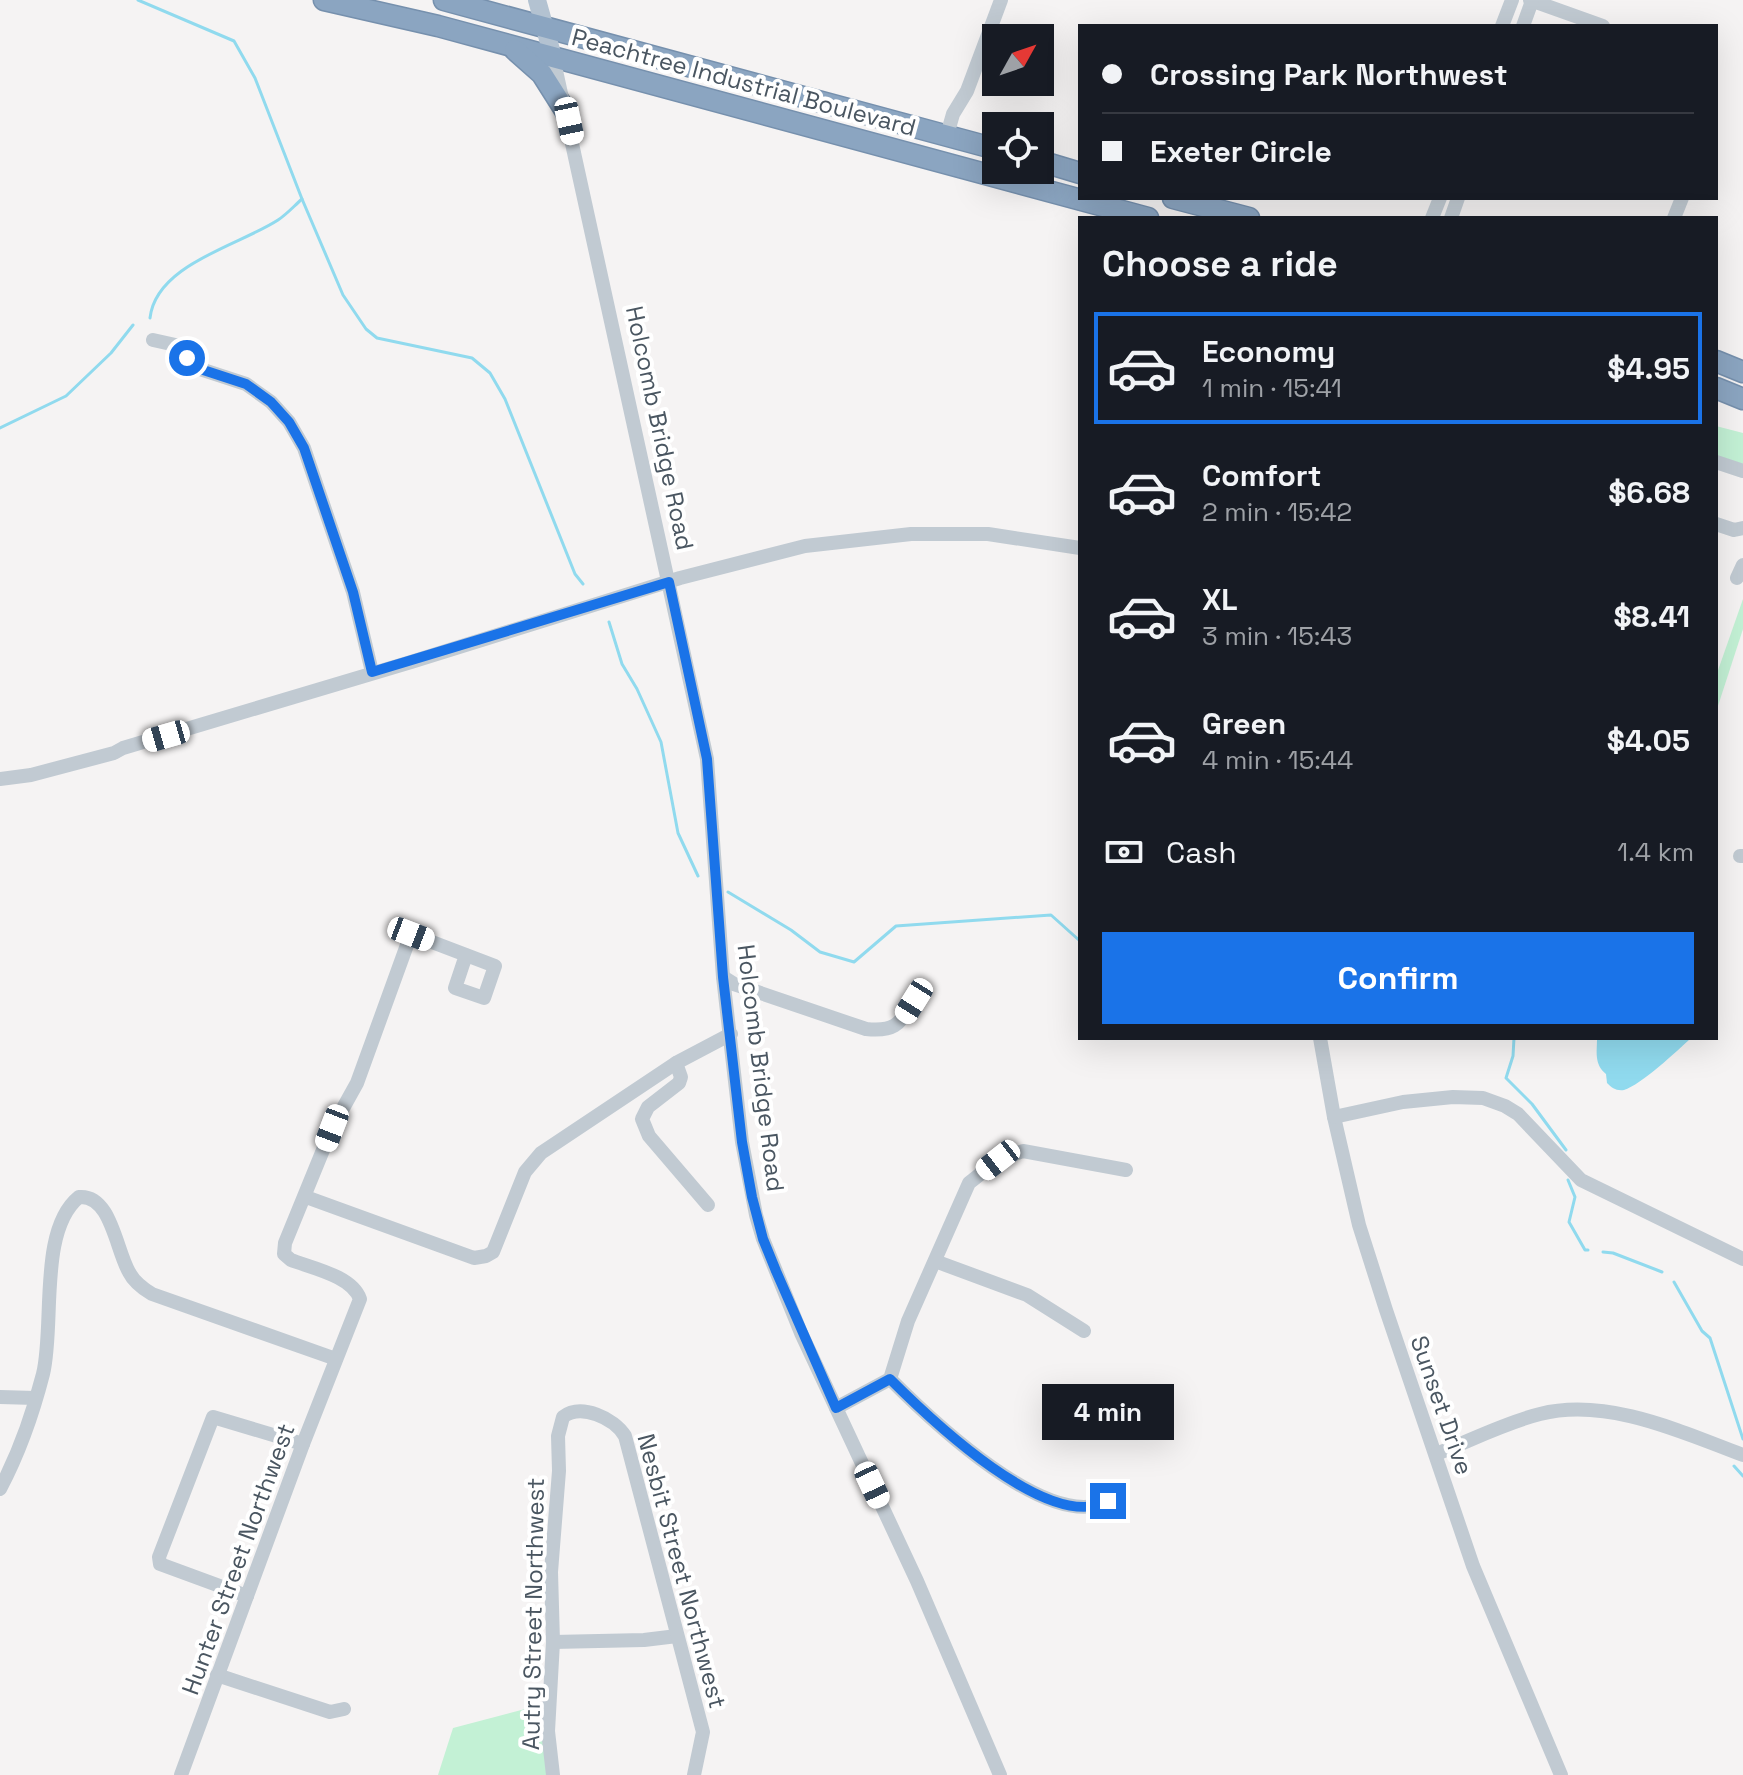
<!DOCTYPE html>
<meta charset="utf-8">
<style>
body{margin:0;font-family:"Space Grotesk",sans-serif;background:#242831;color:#f1f3f6;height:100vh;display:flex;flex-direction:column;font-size:30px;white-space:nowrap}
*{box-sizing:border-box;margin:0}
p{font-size:26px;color:#9ea1a6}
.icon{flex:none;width:44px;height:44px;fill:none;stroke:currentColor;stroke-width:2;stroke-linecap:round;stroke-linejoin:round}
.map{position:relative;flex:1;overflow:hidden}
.sheet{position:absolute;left:1078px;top:216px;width:640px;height:824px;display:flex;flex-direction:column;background:#171b24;border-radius:0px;box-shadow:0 8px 32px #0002}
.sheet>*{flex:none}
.hud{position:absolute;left:1078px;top:24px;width:640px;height:176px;border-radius:0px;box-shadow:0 8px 32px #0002;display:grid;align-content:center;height:176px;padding:0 24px;background:#171b24}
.needle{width:52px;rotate:50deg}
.controls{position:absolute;left:982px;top:24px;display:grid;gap:16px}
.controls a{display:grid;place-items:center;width:72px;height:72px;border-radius:0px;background:#171b24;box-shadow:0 8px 32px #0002;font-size:40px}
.end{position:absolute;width:36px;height:36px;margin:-18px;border:10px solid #1a73e8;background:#fff;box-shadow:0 0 0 4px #fff}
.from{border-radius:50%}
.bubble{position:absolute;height:56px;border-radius:0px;background:#171b24;box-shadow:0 8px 32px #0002;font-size:26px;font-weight:700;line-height:56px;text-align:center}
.car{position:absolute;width:24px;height:48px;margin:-24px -12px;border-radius:10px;box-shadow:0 0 6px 2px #0007;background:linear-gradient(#fff 24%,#345 0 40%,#fff 0 76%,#345 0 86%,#fff 0)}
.hud b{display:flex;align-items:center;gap:28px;height:76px;font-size:30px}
.hud b+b{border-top:2px solid #363941}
.hud i{width:20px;height:20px;background:#f1f3f6}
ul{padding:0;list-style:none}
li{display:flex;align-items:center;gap:24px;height:112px;margin:0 16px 12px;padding:0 8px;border:4px solid transparent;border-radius:0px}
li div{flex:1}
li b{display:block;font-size:30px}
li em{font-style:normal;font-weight:700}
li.on{border-color:#1a73e8}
li>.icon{width:72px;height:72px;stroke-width:1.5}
h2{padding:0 24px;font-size:36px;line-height:96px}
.pay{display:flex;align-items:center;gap:20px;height:88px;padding:0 24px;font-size:30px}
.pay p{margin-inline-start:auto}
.action{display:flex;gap:16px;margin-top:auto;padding:16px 24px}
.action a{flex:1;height:92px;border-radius:0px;background:#1a73e8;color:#fff;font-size:32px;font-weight:700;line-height:92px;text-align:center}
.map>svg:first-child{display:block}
</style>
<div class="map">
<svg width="1743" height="1775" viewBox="0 0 1743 1775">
<rect width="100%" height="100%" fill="#f5f3f3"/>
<g fill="#c3f1d5">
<polygon points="1716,426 1743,433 1743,464 1716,458"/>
<polygon points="1743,599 1743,629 1716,712 1716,676"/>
<polygon points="548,1703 553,1775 438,1775 453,1728"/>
</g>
<path fill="#90daee" d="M1597,1038h94c-14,13 -50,47 -67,52 -8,1 -12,-2 -17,-7l-1,-9c-12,-10 -9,-22 -9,-36z"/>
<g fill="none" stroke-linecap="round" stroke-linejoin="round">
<g stroke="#90daee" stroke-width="3">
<polyline points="138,0 234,41 255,78 302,199 343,295 366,329 377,338 472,358 490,373 505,399 575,574 583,584"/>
<path d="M150,318c6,-54 90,-73 128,-98 9,-6 16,-14 24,-21"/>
<polyline points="0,428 66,396 111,353 133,325"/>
<polyline points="609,622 622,664 637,689 661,742 678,833 698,876"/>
<polyline points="728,892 791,930 820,952 854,962 896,926 1051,915 1080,941"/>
<polyline points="1514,1038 1513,1056 1506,1078 1532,1104 1566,1150"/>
<polyline points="1568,1180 1575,1197 1569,1222 1585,1250 1588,1250"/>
<polyline points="1603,1252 1613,1253 1662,1272"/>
<polyline points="1674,1282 1702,1331 1710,1338 1743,1439"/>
<polyline points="1734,1466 1743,1476"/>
</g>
<g stroke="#7690ad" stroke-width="23">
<g id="highway">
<polyline points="324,0 438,26 1148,218"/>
<polyline points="444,0 996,149"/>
<polyline points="515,50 542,74 568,115"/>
<polyline points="1040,161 1080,173"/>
<polyline points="1173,198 1249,218"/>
<polyline points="1716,361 1743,372"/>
<polyline points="1716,388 1743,399"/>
</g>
</g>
<g stroke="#c1cad2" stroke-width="14">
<polyline points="1530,0 1603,26"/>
<polyline points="1502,26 1512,0"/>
<polyline points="1523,26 1532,1"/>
<polyline points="553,57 707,759 723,977 742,1142 756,1215 763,1239 801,1333 917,1581 1000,1775"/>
<polyline points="947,135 953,114 967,91 1001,0"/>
<polyline points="1432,218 1440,198"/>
<polyline points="1451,218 1458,198"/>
<polyline points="1674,218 1682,198"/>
<polyline points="153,340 180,346 191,366 246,384 271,402 289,422 304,448 353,592 372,672"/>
<polyline points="1716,462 1743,471"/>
<polyline points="1716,524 1734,530 1743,528"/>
<polyline points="1737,578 1743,565"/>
<polyline points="0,779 31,775 114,753 123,748 411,662 680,578 805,546 911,534 988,534 1080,548"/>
<polyline points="1740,856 1743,856"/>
<path d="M723,977l11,7 132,45c30,3 33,-5 48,-28"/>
<polyline points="1320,1038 1334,1117 1359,1225 1386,1310 1473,1566 1561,1775"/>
<polyline points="676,1063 681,1077 679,1083 648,1107 642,1119 649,1136 708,1205"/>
<polyline points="1334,1117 1403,1102 1453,1097 1483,1098 1505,1106 1518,1114 1581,1180 1743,1259"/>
<polyline points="306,1197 474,1258 486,1256 493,1252 525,1172 541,1153 676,1063 731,1034"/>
<polyline points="935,1261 1027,1295 1084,1331"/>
<path d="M890,1379c39,39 159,155 218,122"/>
<polyline points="0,1397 35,1398"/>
<polyline points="836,1408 890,1379 908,1321 969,1183 998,1160 1023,1151 1126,1170"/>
<path d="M1436,1454c34,-13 68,-31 104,-40 67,-17 142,18 203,41"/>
<path d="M0,1489c19,-36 33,-76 43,-115 12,-49 -5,-144 36,-177 32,-3 37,53 50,75 5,10 13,16 23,22l184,65"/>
<polyline points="247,1596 160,1564 159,1557 213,1417 303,1444"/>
<polyline points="553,1642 644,1640 677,1636"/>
<polyline points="217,1675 330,1712 344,1709"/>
<path d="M181,1775l122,-331 57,-145c-8,-23 -48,-31 -69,-39l-7,-6 1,-11 47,-115 25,-45 54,-149 84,32 -11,32 -29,-10 11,-33"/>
<path d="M553,1775l-5,-44 5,-89 -2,-70 8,-101 -1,-35 5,-19c18,-14 51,1 62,19l78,296 -9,43"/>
</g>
<polyline stroke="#b3c2d1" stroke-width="18" points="537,0 553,57"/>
<use href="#highway" stroke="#8ba5c1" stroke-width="20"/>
</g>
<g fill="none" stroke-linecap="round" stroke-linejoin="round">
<path stroke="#1a73e8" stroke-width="10" d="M187,358l4,8 55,18 25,18 18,20 15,26 49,144 19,80 297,-90 38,177 16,218 19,165 10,55 11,42 13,32 60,137 54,-29c39,39 159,155 218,122"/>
</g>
<g text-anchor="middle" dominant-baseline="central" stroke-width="8" stroke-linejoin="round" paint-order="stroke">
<g font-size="24" fill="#4a5661" stroke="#fff">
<text transform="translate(744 82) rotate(15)">Peachtree Industrial Boulevard</text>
<text transform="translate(660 428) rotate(78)">Holcomb Bridge Road</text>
<text transform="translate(761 1068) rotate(83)">Holcomb Bridge Road</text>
<text transform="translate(1442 1405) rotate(71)">Sunset Drive</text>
<text transform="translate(238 1559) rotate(-70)">Hunter Street Northwest</text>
<text transform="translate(682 1571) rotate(75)">Nesbit Street Northwest</text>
<text transform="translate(533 1614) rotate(-89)">Autry Street Northwest</text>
</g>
</g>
</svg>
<div class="controls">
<a><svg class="needle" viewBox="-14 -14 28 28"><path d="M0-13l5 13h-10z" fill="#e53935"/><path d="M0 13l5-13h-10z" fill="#9ea1a6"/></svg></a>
<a><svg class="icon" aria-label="locate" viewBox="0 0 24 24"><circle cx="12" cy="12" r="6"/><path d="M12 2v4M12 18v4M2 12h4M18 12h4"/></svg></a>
</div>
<i class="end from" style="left:187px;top:358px"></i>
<i class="end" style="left:1108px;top:1501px"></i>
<div class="bubble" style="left:1042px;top:1384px;width:132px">4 min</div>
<i class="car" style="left:569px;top:121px;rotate:168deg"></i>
<i class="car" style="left:166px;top:736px;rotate:254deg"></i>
<i class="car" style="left:411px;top:934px;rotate:111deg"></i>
<i class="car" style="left:914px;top:1001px;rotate:212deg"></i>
<i class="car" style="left:332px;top:1128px;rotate:201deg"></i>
<i class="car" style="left:998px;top:1160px;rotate:232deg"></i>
<i class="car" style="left:872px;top:1485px;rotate:155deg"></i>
<div class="hud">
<b><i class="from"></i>Crossing Park Northwest</b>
<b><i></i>Exeter Circle</b>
</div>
<section class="sheet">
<h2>Choose a ride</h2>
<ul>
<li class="on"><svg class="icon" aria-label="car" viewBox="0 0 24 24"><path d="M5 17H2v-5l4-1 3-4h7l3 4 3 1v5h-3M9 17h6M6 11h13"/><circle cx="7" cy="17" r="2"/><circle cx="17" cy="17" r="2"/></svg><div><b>Economy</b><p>1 min · 15:41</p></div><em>$4.95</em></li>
<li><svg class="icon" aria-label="car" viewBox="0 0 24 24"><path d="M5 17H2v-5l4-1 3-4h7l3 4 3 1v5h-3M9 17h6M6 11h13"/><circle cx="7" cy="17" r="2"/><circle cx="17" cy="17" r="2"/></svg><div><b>Comfort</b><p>2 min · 15:42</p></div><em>$6.68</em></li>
<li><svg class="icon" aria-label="car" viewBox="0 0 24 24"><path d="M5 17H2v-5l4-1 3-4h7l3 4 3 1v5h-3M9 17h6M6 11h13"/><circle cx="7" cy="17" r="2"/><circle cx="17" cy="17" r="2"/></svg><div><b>XL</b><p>3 min · 15:43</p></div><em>$8.41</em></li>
<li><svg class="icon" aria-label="car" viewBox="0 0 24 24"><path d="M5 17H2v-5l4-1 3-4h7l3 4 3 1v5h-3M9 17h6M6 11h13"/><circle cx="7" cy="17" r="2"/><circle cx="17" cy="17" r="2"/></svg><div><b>Green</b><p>4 min · 15:44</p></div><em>$4.05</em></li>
</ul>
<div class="pay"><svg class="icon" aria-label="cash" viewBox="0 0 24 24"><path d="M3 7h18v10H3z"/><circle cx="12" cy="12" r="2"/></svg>Cash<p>1.4 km</p></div>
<div class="action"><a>Confirm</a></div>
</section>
</div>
